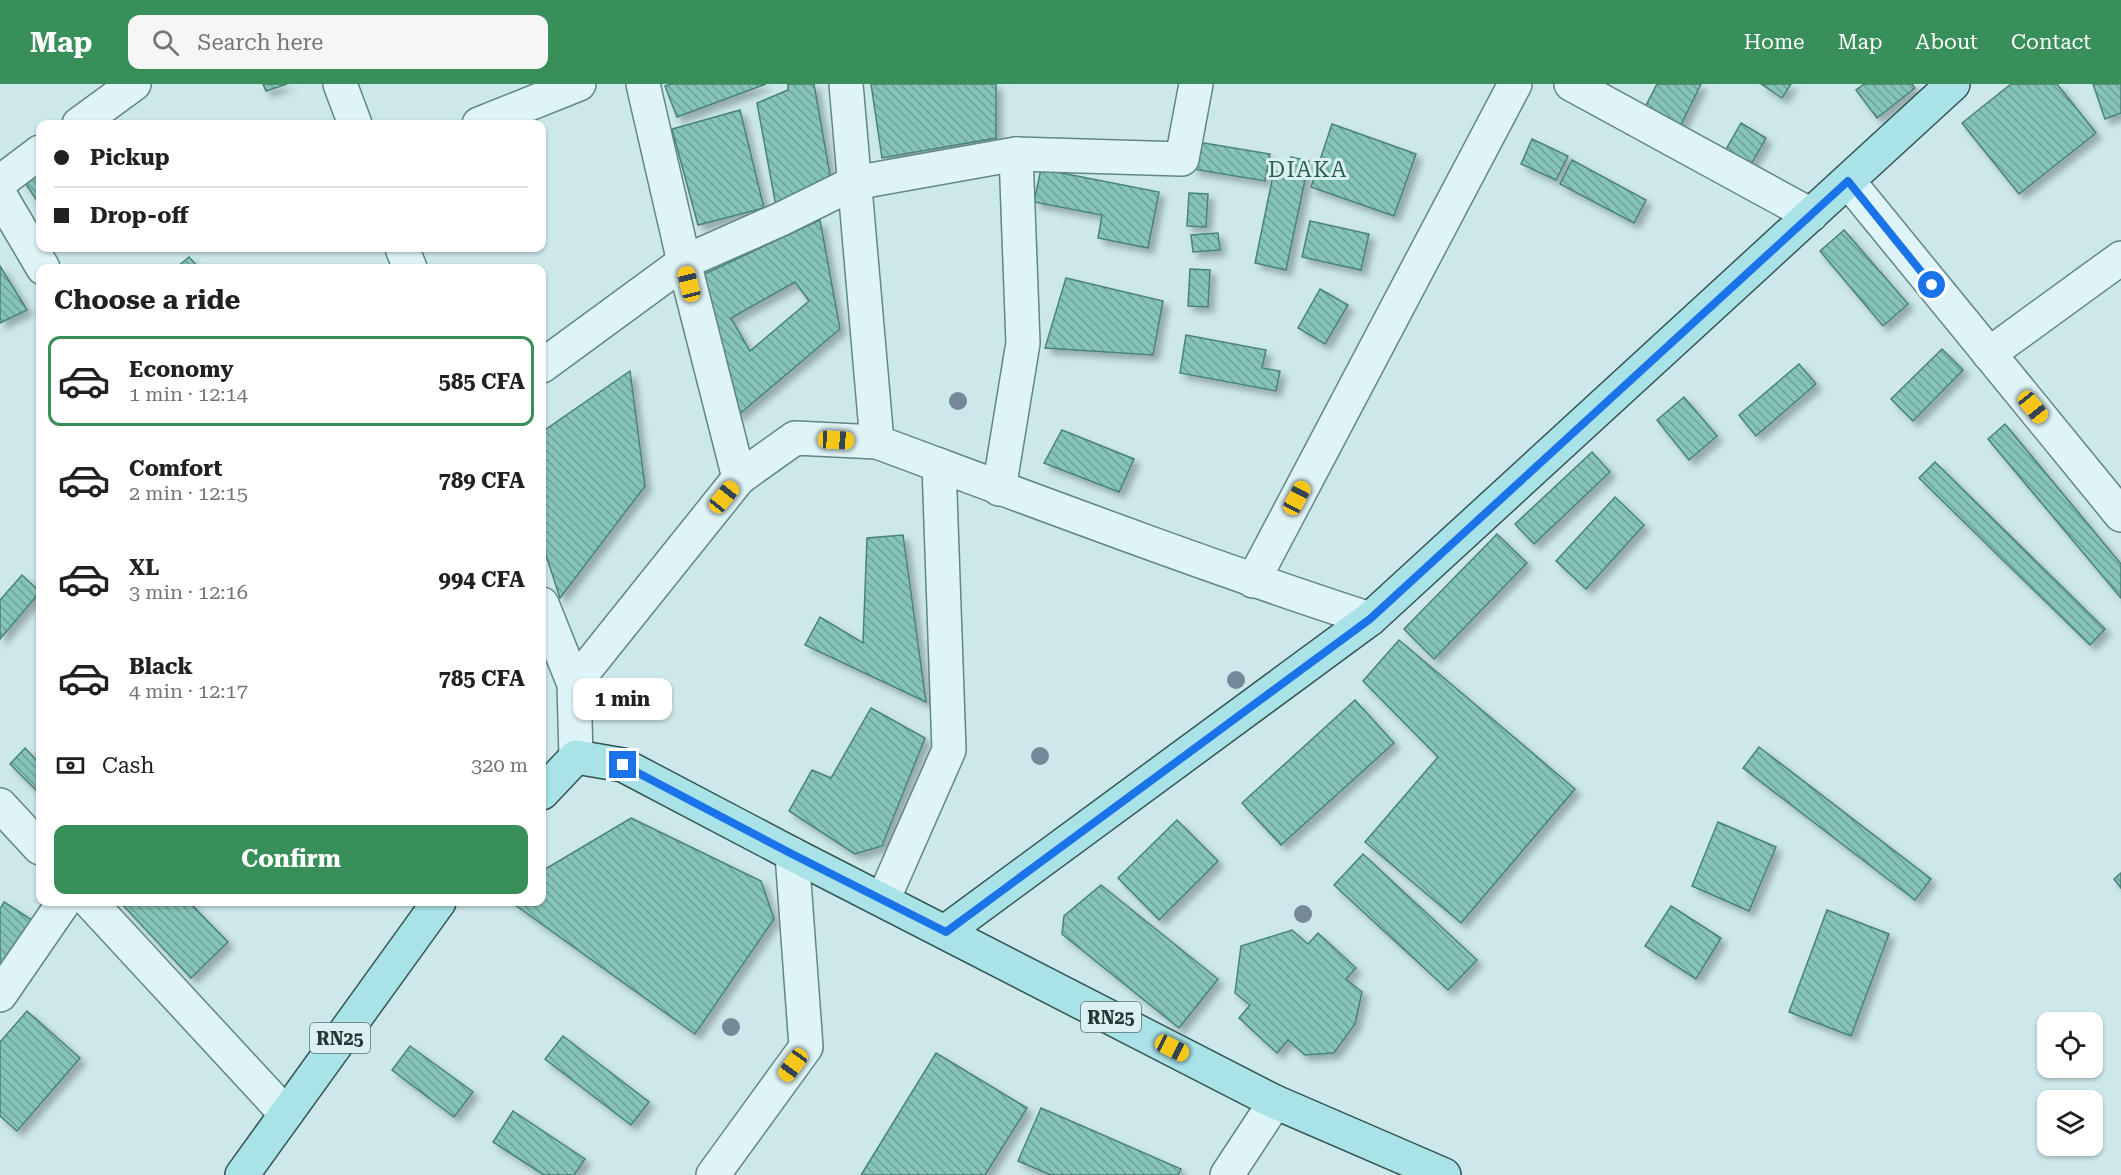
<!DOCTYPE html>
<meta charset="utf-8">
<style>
body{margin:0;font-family:"Roboto Serif",serif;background:#f6f6f6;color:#202124;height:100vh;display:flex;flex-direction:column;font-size:22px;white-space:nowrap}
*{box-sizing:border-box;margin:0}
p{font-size:20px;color:#757577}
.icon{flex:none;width:33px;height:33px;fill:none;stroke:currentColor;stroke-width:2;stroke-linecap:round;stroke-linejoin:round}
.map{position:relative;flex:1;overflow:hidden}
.drawer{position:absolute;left:36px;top:180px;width:510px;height:642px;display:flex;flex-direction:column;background:#fff;border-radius:12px;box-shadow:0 2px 4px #0004}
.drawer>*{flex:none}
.banner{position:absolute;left:36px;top:36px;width:510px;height:132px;border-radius:12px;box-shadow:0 2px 4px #0004;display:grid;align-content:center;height:132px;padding:0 18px;background:#fff}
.fabs{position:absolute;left:2037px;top:928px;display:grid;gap:12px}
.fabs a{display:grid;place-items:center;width:66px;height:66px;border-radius:12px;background:#fff;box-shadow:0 2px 4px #0004;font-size:30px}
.end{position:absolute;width:27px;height:27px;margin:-14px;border:8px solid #1a73e8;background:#fff;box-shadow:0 0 0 3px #fff}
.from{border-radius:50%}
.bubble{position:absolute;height:42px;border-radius:12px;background:#fff;box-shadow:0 2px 4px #0004;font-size:20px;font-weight:700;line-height:42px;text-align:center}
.car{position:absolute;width:18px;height:36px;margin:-18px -9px;border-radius:8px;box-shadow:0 0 4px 2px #0007;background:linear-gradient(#f5c518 24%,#345 0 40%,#f5c518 0 76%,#345 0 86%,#f5c518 0)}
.banner b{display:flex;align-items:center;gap:21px;height:57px;font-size:22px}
.banner b+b{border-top:2px solid #e0e0e0}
.banner i{width:15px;height:15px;background:#202124}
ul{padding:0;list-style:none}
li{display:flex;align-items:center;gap:18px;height:90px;margin:0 12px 9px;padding:0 6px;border:3px solid transparent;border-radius:12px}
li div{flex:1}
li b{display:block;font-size:22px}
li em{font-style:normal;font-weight:700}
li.active{border-color:#388f59}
li>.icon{width:54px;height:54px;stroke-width:1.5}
h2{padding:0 18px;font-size:27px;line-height:72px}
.pay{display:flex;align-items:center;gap:15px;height:66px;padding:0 18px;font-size:22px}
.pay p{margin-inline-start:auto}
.button{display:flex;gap:12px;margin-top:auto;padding:12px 18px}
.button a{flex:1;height:69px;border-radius:12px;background:#388f59;color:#fff;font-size:24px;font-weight:700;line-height:69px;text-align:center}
header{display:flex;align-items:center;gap:36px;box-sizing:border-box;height:84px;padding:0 30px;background:#388f59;color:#fff}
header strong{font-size:28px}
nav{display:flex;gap:33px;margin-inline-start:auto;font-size:21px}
.search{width:420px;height:54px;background:#f6f6f6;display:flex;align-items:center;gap:15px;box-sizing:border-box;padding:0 21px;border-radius:12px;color:#757577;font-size:22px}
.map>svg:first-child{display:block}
</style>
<header>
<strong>Map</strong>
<div class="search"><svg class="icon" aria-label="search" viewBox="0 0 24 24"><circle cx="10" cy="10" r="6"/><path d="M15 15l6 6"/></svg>Search here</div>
<nav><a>Home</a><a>Map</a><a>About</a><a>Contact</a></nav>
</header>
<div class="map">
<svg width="2121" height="1091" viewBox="0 0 2121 1091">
<defs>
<pattern id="building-back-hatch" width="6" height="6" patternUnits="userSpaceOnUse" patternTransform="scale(1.5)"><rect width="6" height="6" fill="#86c4b8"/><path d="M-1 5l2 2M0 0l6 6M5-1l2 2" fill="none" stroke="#6da096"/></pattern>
<filter id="shadow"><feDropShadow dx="5.5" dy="5.5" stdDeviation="3" flood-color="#0004"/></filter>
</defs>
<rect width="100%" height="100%" fill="#cce8eb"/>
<g fill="url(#building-back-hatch)" stroke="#4a8377" stroke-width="1.5" fill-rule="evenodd" filter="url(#shadow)">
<polygon points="263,0 287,0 266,7"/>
<polygon points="671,0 766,0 677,33 665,2"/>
<polygon points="788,0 814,0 832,102 777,128 757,19 788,6"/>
<polygon points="871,0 996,0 996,54 882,74"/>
<polygon points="1657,0 1701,0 1678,47 1642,29"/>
<polygon points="1761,0 1791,0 1782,14"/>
<polygon points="1864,0 1912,0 1915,4 1877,34 1856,6"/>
<polygon points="2011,0 2057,0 2096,49 2019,110 1962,39"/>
<polygon points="2093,0 2121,0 2121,29 2105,35"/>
<polygon points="740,26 764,124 698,141 672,45"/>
<polygon points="1741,39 1766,54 1750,82 1725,67"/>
<polygon points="1332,40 1416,70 1394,132 1311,103"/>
<polygon points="1532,55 1568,72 1556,96 1521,80"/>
<polygon points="1198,58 1270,70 1265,97 1193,85"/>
<polygon points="1291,73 1309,77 1286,186 1255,179 1274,87 1288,90"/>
<polygon points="1572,76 1646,116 1634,139 1560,100"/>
<polygon points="40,84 40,121 23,96"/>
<polygon points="1041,85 1159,108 1148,164 1098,154 1102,131 1034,118"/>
<polygon points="1189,109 1208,110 1206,143 1187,142"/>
<path d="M820,136l20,109 -104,88 -36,-141zM795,198l14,19 -59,50 -19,-33z"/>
<polygon points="1310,137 1369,150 1361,186 1302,173"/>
<polygon points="1844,146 1908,220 1883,242 1820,167"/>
<polygon points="1218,149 1220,166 1193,168 1191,151"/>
<polygon points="189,173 199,184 176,184"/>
<polygon points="0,182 27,226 0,239"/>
<polygon points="1190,185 1210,186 1208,223 1188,222"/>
<polygon points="1066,194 1163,217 1153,271 1045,264"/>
<polygon points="1320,205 1348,221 1325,260 1298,244"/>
<polygon points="1186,251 1266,266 1262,284 1280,287 1276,307 1180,289"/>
<polygon points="1942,265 1963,286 1913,337 1891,315"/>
<polygon points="1799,280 1816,300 1756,352 1739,331"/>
<polygon points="630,287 645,402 560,514 542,459 542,348"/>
<polygon points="1684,313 1717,352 1689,376 1657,336"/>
<polygon points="2005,340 2121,480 2121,514 1988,355"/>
<polygon points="1062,346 1134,375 1119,408 1044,379"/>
<polygon points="1592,368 1610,388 1534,460 1515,440"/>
<polygon points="1935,378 2105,545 2090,561 1919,394"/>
<polygon points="1615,413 1644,441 1586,505 1556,477"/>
<polygon points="1497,450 1527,479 1434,575 1404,545"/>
<polygon points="903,451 926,618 805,561 820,533 863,559 867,454"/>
<polygon points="22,491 40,508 0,555 0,516"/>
<polygon points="1399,556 1575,705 1461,839 1365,758 1438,673 1363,597"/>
<polygon points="1355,616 1394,659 1281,761 1242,719"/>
<polygon points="871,624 925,654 882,762 855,770 789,727 812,686 831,694"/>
<polygon points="1759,663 1931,795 1915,816 1743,684"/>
<polygon points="25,664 40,680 40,710 10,680"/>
<polygon points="631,734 761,797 774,835 695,950 511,818 542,818 542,787"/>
<polygon points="1177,736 1218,777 1159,836 1118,794"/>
<polygon points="1718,738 1776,763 1749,827 1692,802"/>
<polygon points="1363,770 1477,876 1448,906 1334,801"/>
<polygon points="2121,789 2121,804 2114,795"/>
<polygon points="1101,801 1218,895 1179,944 1062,850 1064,832"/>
<polygon points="4,818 35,838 0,893 0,825"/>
<polygon points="120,818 189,818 228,858 191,894"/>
<polygon points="1671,822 1721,854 1696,895 1645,862"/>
<polygon points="1827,826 1889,850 1851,952 1789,928"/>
<polygon points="1292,846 1308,860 1318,849 1356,884 1346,895 1362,908 1355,940 1334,969 1305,971 1288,956 1277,969 1239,934 1250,921 1235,909 1241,862"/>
<polygon points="27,927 80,974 17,1047 0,1032 0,958"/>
<polygon points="563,952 649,1018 631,1041 545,975"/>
<polygon points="410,962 473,1008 454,1033 392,986"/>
<polygon points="936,969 1027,1024 985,1091 861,1091"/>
<polygon points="1041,1024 1181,1085 1178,1091 1051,1091 1018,1077"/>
<polygon points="513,1027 585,1075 574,1091 544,1091 493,1058"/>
</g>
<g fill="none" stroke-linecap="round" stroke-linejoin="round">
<g stroke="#628683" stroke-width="36">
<g id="minor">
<polyline points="340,0 355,40"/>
<polyline points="643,0 684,178 739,394"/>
<path d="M846,0l31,358c164,61 327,123 493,177"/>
<polyline points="1571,0 1811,131"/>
<polyline points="79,40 134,0"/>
<polyline points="479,40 579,0"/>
<polyline points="1848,97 2121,431"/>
<polyline points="0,98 40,68"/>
<polyline points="0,111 43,184"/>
<polyline points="402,164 410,184"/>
<polyline points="1989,270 2121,174"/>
<polyline points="542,282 684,178 779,136 854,99 1016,70 1182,75 1196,0"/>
<polyline points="999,405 1023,259 1016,70"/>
<polyline points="1253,497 1515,0"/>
<polyline points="542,520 574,600 576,673"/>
<polyline points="574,600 739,394 795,354 877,358"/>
<polyline points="0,721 40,764"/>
<polyline points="883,816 949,666 939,381"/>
<polyline points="90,818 286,1030"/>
<polyline points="0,911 64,818"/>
<polyline points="713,1091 806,963 792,770"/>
<polyline points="1227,1091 1275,1018"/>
</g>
</g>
<g stroke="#355550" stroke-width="36">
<g id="major">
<polyline points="542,709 576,673 623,681 792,770 1275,1018 1444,1091"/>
<polyline points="946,847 1370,535 1953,0"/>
<polyline points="242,1091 439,818"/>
</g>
</g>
<use href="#minor" stroke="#dff4f6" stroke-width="33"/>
<use href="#major" stroke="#a9e3e8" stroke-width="33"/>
</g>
<g fill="#748897">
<circle cx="958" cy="317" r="9"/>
<circle cx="1236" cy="596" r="9"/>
<circle cx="1040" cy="672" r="9"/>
<circle cx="1303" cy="830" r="9"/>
<circle cx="731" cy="943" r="9"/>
</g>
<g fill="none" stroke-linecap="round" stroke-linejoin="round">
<polyline stroke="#1a73e8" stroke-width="8" points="623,681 792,770 946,848 1370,535 1848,97 1932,201"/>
</g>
<g text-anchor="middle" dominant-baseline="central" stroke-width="6" stroke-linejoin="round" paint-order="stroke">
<g fill="#dbf0f3" stroke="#5a706f" stroke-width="1.5">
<rect x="1081" y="918" width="60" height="30" rx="4.5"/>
<rect x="310" y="939" width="60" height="30" rx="4.5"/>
</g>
<g font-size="18" font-weight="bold" fill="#233936">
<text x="1111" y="933">RN25</text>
<text x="340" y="954">RN25</text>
</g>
<g font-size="22" letter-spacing="1.5" fill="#27604a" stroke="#dbf0f3">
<text x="1308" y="85">DIAKA</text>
</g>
</g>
</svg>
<div class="fabs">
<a><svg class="icon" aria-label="locate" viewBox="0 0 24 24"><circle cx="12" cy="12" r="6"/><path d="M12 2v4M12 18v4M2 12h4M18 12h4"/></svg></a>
<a><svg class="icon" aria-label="layers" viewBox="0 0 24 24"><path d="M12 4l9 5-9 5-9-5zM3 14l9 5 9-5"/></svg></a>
</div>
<i class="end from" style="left:1932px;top:201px"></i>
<i class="end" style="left:623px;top:681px"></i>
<div class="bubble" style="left:573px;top:594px;width:99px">1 min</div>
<i class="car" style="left:689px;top:200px;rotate:346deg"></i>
<i class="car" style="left:2033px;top:323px;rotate:141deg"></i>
<i class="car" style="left:836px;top:356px;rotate:93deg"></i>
<i class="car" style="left:724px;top:413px;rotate:39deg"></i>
<i class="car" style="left:1297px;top:414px;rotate:28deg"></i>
<i class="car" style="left:1172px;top:964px;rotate:117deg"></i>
<i class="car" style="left:793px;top:981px;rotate:216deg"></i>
<div class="banner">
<b><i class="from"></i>Pickup</b>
<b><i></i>Drop-off</b>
</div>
<section class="drawer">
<h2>Choose a ride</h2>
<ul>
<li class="active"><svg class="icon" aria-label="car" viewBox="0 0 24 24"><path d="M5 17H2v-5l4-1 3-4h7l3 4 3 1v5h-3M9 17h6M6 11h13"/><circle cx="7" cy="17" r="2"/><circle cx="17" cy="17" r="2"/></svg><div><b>Economy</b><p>1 min · 12:14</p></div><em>585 CFA</em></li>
<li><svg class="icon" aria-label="car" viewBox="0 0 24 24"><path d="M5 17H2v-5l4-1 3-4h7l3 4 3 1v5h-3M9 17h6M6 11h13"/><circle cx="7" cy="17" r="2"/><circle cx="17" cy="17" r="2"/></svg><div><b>Comfort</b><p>2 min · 12:15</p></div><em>789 CFA</em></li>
<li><svg class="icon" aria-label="car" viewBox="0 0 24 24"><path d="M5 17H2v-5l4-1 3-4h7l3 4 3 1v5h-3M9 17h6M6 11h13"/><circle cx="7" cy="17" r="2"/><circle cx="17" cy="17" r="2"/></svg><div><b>XL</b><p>3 min · 12:16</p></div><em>994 CFA</em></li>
<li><svg class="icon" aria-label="car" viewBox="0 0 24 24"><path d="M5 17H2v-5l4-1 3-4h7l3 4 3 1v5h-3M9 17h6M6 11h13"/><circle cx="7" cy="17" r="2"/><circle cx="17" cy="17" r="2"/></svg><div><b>Black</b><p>4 min · 12:17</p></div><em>785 CFA</em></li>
</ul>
<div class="pay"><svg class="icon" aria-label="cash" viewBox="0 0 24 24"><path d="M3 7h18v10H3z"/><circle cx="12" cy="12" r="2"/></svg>Cash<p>320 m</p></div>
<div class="button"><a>Confirm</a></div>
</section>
</div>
